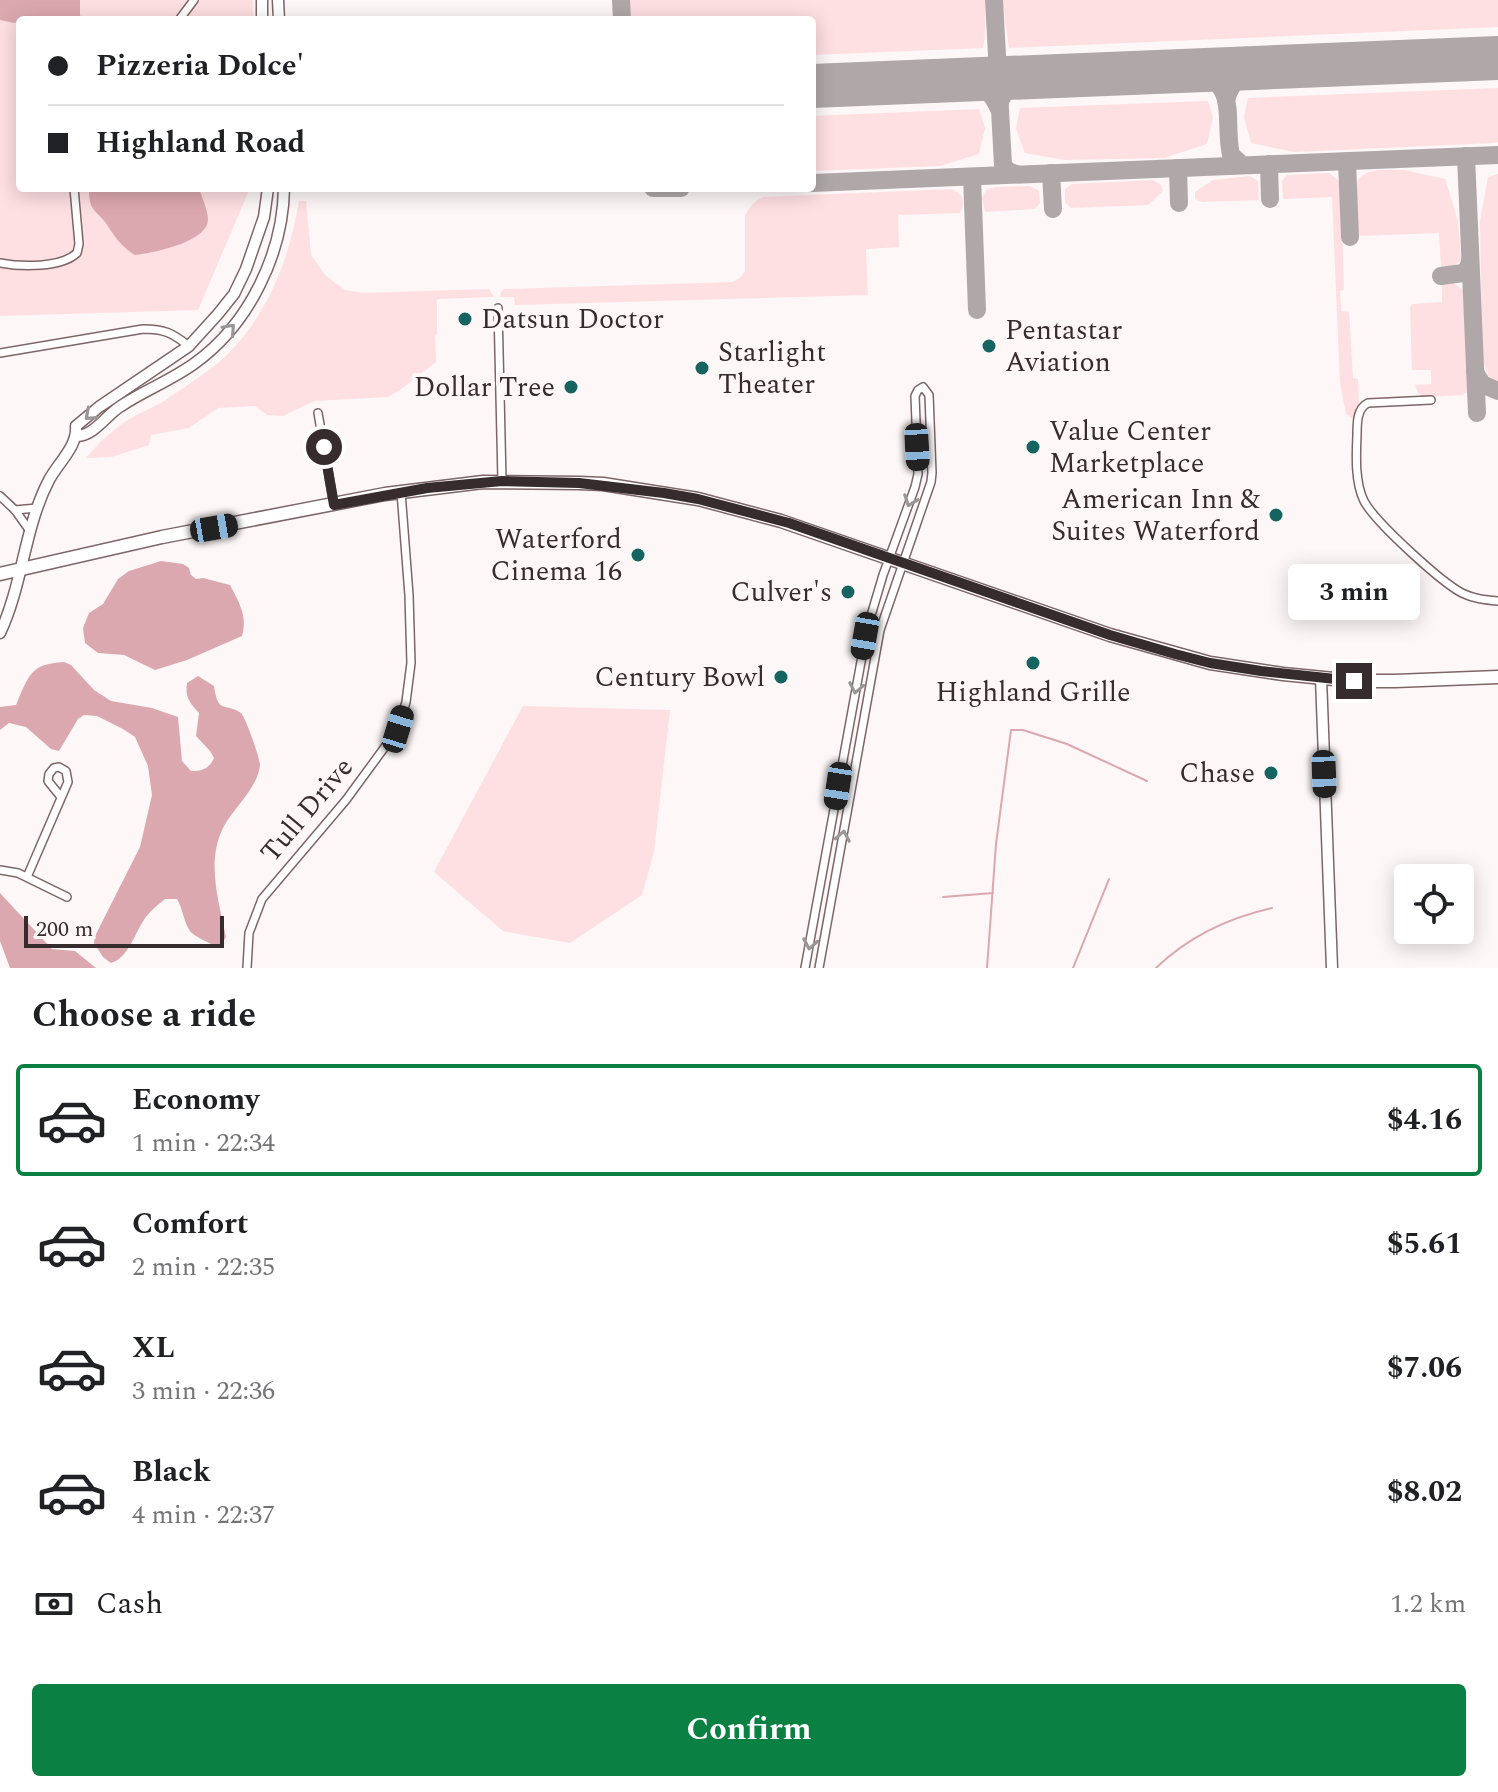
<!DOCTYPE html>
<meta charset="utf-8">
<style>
body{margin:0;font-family:Spectral,serif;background:#f2f2f2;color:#202124;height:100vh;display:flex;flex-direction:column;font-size:30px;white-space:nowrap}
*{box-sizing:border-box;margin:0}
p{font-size:26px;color:#757577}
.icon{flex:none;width:44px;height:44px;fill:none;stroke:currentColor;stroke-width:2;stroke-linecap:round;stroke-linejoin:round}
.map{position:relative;height:968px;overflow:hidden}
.drawer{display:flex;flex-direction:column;background:#fff;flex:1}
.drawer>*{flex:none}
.hud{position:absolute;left:16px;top:16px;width:800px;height:176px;border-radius:8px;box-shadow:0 4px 20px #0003;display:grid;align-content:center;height:176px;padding:0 32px;background:#fff}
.controls{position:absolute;left:1394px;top:864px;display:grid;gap:16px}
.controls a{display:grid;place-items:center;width:80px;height:80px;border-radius:8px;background:#fff;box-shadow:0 4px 20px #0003;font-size:40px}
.scale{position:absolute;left:24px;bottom:20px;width:200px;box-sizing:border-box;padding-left:8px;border:4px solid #372c2d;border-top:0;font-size:22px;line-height:28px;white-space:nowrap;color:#372c2d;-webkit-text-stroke:6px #fdf7f7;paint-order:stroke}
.end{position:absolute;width:36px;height:36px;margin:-18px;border:10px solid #372c2d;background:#fff;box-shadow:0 0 0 4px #fff}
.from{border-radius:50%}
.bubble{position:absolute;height:56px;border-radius:8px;background:#fff;box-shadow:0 4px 20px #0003;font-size:26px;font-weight:700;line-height:56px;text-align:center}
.car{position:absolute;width:24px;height:48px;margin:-24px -12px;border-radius:10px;box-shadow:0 0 6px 2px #0007;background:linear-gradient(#222 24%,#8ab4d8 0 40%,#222 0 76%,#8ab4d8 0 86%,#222 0)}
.hud b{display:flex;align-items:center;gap:28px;height:76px;font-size:30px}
.hud b+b{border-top:2px solid #e0e0e0}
.hud i{width:20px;height:20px;background:#202124}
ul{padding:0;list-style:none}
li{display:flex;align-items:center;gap:24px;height:112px;margin:0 16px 12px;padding:0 16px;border:4px solid transparent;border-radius:8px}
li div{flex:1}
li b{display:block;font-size:30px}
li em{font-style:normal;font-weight:700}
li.on{border-color:#0b8043}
li>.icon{width:72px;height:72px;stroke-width:1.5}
h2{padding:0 32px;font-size:36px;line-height:96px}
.pay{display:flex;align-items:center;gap:20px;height:88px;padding:0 32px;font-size:30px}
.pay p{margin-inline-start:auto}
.cta{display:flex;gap:16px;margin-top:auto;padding:16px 32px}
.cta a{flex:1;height:92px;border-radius:8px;background:#0b8043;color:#fff;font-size:32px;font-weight:700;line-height:92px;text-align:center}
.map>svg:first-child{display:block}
</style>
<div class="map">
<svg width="1498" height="968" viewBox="0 0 1498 968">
<rect width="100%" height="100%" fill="#fdf7f7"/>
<g fill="#fedfe2">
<polygon points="0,0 253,0 254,20 20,20 20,188 250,188 198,310 0,316"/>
<polygon points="629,0 985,0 985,36 983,48 812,55 812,20 630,20"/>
<polygon points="1002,0 1498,0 1498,27 1009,48"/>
<polygon points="1498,88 1498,142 1494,143 1294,152 1251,143 1244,117 1248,98"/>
<polygon points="1208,101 1213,117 1207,144 1164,158 1065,160 1025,153 1016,129 1020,108"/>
<polygon points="979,109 985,128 979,154 940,166 812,171 812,116"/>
<path d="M1404,170l41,9 13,42 3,39 -8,7 -12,1 -2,-35 -81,3 -2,-51c6,-19 31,-14 48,-15z"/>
<polygon points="1329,173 1338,180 1341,189 1344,290 1340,291 1341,311 1349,312 1353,378 1358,379 1359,402 1355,417 1352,418 1346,414 1340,383 1332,197 1283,199 1282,181 1287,175"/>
<polygon points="1498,174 1498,383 1488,376 1482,357 1480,221 1488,177"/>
<polygon points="1250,176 1258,181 1259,200 1202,202 1195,199 1195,192 1213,180"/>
<polygon points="1153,180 1161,185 1163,191 1148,205 1071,208 1065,202 1065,189 1072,184"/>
<polygon points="1030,186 1039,191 1040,203 1035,209 985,212 982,198 986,190 996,187"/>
<path d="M951,189c12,4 15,13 9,24l-62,2 1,32 -33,2 2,46 -353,10 -1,-8h-14l1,-5 3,-3 229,-7 7,-4 5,-7v-55c4,-9 9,-15 18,-19z"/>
<path d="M299,201h7l5,54 15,21 19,14 18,3 126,-4 5,8 -57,2v35l-2,2 1,26 -36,28 -12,7 -74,4 -31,15 -16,-1 -12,-9 -37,2 -29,20 -38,7 -2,10 -38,12 -25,1c12,-14 25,-27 40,-37 13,-8 26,-13 38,-20 18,-12 44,-29 60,-43 44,-43 65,-98 75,-157z"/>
<polygon points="1442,283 1454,283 1463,290 1468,390 1467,392 1462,395 1424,397 1418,393 1415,385 1431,384 1431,370 1412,370 1410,307 1412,304 1442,302"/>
<polygon points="523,706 670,710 654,852 642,895 570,943 503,931 434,872"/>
</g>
<g fill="#dca8af">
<polygon points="0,0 80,0 80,15 83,20 30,19 14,23 0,20"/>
<path d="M89,188h110c3,10 9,22 9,32 -1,22 -55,33 -73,35 -16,-10 -20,-19 -30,-33 -4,-6 -10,-9 -13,-15 -3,-6 -3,-13 -3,-19z"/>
<path d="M161,561l22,3 6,4 2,7 5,4 7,-1 27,7c9,17 18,32 12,51l-55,24 -32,10 -31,-15 -26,-2 -13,-10 -2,-15 6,-15 14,-9 15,-25 11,-8z"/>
<path d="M64,662l7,3 23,25 17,11 41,7 26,9 4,44 9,10c11,0 18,-2 23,-13l-4,-7 -14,-15 3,-23c-10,-11 -14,-16 -12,-30l11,-7 16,10c4,29 11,16 27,27 4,3 19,45 19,52 -2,23 -26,42 -37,63 -17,34 -4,74 3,109l-7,11c-7,-4 -26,-12 -29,-17 -6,-8 -7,-22 -13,-32h-12c-6,5 -14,11 -19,18 -11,14 -17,41 -35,46l-8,-6 -9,-14 1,-7 45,-89 12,-52 -4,-29 -13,-29 -12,-8 -26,-13 -13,-1 -6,4 -19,32 -8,-2 -25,-22 -17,-4 -9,7v-23l16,-2c13,-30 14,-41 48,-43z"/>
<polygon points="0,893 52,949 75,951 96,968 10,968 0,941"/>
</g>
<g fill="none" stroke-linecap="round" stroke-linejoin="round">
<g stroke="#dca8af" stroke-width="2">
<polyline points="943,897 993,893"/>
<polyline points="987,968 996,844 1011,730 1023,730 1067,744 1147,781"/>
<polyline points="1073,968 1109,879"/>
<path d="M1156,968c33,-32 72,-50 116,-60"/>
</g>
<g stroke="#b0a8a8" stroke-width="18">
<polyline points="621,0 622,20"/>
<polyline points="994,0 1003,165 1008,171 1016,174"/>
<path d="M1197,71c43,16 26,47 34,84l11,10"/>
<path d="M967,80c17,5 25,13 32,29"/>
<path d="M1226,100c5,-16 11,-23 26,-32"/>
<path d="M999,105c4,-15 14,-21 28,-27"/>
<polyline points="1466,156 1477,413"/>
<polyline points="1347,161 1350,237"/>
<polyline points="1269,164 1270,199"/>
<polyline points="1178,168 1179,203"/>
<polyline points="1051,173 1053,209"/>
<polyline points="972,177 977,310"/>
<polyline points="812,183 1498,155"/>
<polyline points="653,188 681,188"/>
<polyline points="1441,276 1463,273 1468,268 1470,261"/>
<polyline points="1475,372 1482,384 1498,391"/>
</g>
<polyline stroke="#b0a8a8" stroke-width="44" points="812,86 1498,58"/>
<g stroke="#7e6568" stroke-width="10">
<g id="street">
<polyline points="179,20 194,0"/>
<path d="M0,263c21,4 61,5 77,-10l2,-9 -5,-56"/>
<polyline points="498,308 502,481"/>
<path d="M0,353l143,-24c22,0 29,4 46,17"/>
<path d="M1431,400l-63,3c-11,5 -11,20 -11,32 -1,21 -2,48 7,66 11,21 77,81 98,92 12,6 24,7 36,8"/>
<polyline points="318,413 334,505"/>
<polyline points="0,496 15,510 30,531"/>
<polyline points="15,510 37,508"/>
<polyline points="0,870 18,873 67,897"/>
<polyline points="27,877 68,782 66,771 59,767 54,768 49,774 48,781 61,797"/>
<polyline points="247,968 249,933 262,899 346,800 398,729 406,702 411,663 409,595 401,492"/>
<polyline points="805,968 867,629 883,575 915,487 918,474 915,396 918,390 923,387 929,395 932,473 931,482 880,630 819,968"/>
</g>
</g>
<g stroke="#7e6568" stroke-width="13">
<g id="secondary">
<polyline points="262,0 262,20"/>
<polyline points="278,0 279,20"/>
<path d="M77,436c18,-1 29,-21 44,-30 24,-16 51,-26 74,-43 54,-39 88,-109 89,-175"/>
<path d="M0,633c23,-49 24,-105 49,-153 9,-17 29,-34 27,-54l23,-19 90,-61 29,-32 16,-20 12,-25 18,-52 4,-29"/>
<polyline points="1321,678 1332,968"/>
</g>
</g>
<g stroke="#7e6568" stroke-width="15">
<polyline id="highway" points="0,574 162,537 385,494 483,482 579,483 603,484 698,499 781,521 1110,635 1210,663 1283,674 1354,681 1395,681 1498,677"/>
</g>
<use href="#street" stroke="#fff" stroke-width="7"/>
<use href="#secondary" stroke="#fff" stroke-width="10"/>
<use href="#highway" stroke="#fff" stroke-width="12"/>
</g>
<defs><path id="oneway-chevron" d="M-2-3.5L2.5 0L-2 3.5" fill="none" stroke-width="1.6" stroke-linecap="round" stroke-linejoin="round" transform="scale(2)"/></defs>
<g stroke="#9b9696">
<use href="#oneway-chevron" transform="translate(230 329) rotate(-48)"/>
<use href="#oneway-chevron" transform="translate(90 415) rotate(139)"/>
<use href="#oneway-chevron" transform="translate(910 501) rotate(110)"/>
<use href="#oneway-chevron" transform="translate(856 688) rotate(101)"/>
<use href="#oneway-chevron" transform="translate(843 836) rotate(-80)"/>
<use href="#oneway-chevron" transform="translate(810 944) rotate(100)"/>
</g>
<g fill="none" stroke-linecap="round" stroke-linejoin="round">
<polyline stroke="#372c2d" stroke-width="10" points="324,447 334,505 427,488 502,481 579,483 664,493 698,499 789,523 1110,635 1175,654 1210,663 1261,671 1354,681"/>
</g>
<g fill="#166461" stroke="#fdf7f7" stroke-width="3">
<circle cx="465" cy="319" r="8"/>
<circle cx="989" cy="346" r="8"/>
<circle cx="702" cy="368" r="8"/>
<circle cx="571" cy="387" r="8"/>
<circle cx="1033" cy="447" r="8"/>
<circle cx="1276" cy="515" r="8"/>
<circle cx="638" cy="555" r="8"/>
<circle cx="848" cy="592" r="8"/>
<circle cx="1033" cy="663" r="8"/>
<circle cx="781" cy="677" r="8"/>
<circle cx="1271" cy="773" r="8"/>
</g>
<g text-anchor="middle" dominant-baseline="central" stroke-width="8" stroke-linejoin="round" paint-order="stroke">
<g font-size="28" fill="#372c2d" stroke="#fdf7f7" text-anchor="end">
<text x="481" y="319" text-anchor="start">Datsun Doctor</text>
<text x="1005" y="330" text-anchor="start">Pentastar<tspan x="1005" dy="32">Aviation</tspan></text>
<text x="718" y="352" text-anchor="start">Starlight<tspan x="718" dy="32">Theater</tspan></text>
<text x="555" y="387">Dollar Tree</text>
<text x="1049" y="431" text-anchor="start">Value Center<tspan x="1049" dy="32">Marketplace</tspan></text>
<text x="1260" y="499">American Inn &amp;<tspan x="1260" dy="32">Suites Waterford</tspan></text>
<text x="622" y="539">Waterford<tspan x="622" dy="32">Cinema 16</tspan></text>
<text x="832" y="592">Culver's</text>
<text x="765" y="677">Century Bowl</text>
<text x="1033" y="692" text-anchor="middle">Highland Grille</text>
<text x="1255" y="773">Chase</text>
</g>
<g font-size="28" fill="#372c2d" stroke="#fdf7f7">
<text transform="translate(307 810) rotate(-50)">Tull Drive</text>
</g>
</g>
</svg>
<div class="controls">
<a><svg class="icon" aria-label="locate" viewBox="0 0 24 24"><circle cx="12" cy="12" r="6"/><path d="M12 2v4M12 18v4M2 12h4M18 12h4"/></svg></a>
</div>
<div class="scale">200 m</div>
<i class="end from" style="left:324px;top:447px"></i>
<i class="end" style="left:1354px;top:681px"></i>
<div class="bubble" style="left:1288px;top:564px;width:132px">3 min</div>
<i class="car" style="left:917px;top:447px;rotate:177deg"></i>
<i class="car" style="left:214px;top:528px;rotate:80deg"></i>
<i class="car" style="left:865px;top:636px;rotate:190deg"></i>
<i class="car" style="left:398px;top:729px;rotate:17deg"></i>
<i class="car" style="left:1324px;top:774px;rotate:178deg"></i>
<i class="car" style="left:838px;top:786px;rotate:189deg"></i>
<div class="hud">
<b><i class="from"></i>Pizzeria Dolce'</b>
<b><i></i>Highland Road</b>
</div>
</div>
<section class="drawer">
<h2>Choose a ride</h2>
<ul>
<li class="on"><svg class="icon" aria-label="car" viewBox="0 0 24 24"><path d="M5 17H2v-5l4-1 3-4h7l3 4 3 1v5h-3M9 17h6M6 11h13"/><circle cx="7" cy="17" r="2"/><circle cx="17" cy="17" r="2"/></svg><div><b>Economy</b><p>1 min · 22:34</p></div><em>$4.16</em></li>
<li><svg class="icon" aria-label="car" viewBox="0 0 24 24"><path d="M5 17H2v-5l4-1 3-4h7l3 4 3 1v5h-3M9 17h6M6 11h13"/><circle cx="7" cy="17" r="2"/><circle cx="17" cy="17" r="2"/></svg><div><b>Comfort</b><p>2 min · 22:35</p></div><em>$5.61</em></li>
<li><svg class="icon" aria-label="car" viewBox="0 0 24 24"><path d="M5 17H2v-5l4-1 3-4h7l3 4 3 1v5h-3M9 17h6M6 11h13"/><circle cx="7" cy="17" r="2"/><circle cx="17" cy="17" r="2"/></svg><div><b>XL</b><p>3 min · 22:36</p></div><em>$7.06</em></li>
<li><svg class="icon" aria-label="car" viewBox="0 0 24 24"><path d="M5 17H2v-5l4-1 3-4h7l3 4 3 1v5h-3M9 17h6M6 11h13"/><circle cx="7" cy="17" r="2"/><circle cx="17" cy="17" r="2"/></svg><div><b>Black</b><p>4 min · 22:37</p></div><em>$8.02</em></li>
</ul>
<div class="pay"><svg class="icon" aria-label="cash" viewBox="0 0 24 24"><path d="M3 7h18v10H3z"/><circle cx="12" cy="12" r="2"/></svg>Cash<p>1.2 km</p></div>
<div class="cta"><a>Confirm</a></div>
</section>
